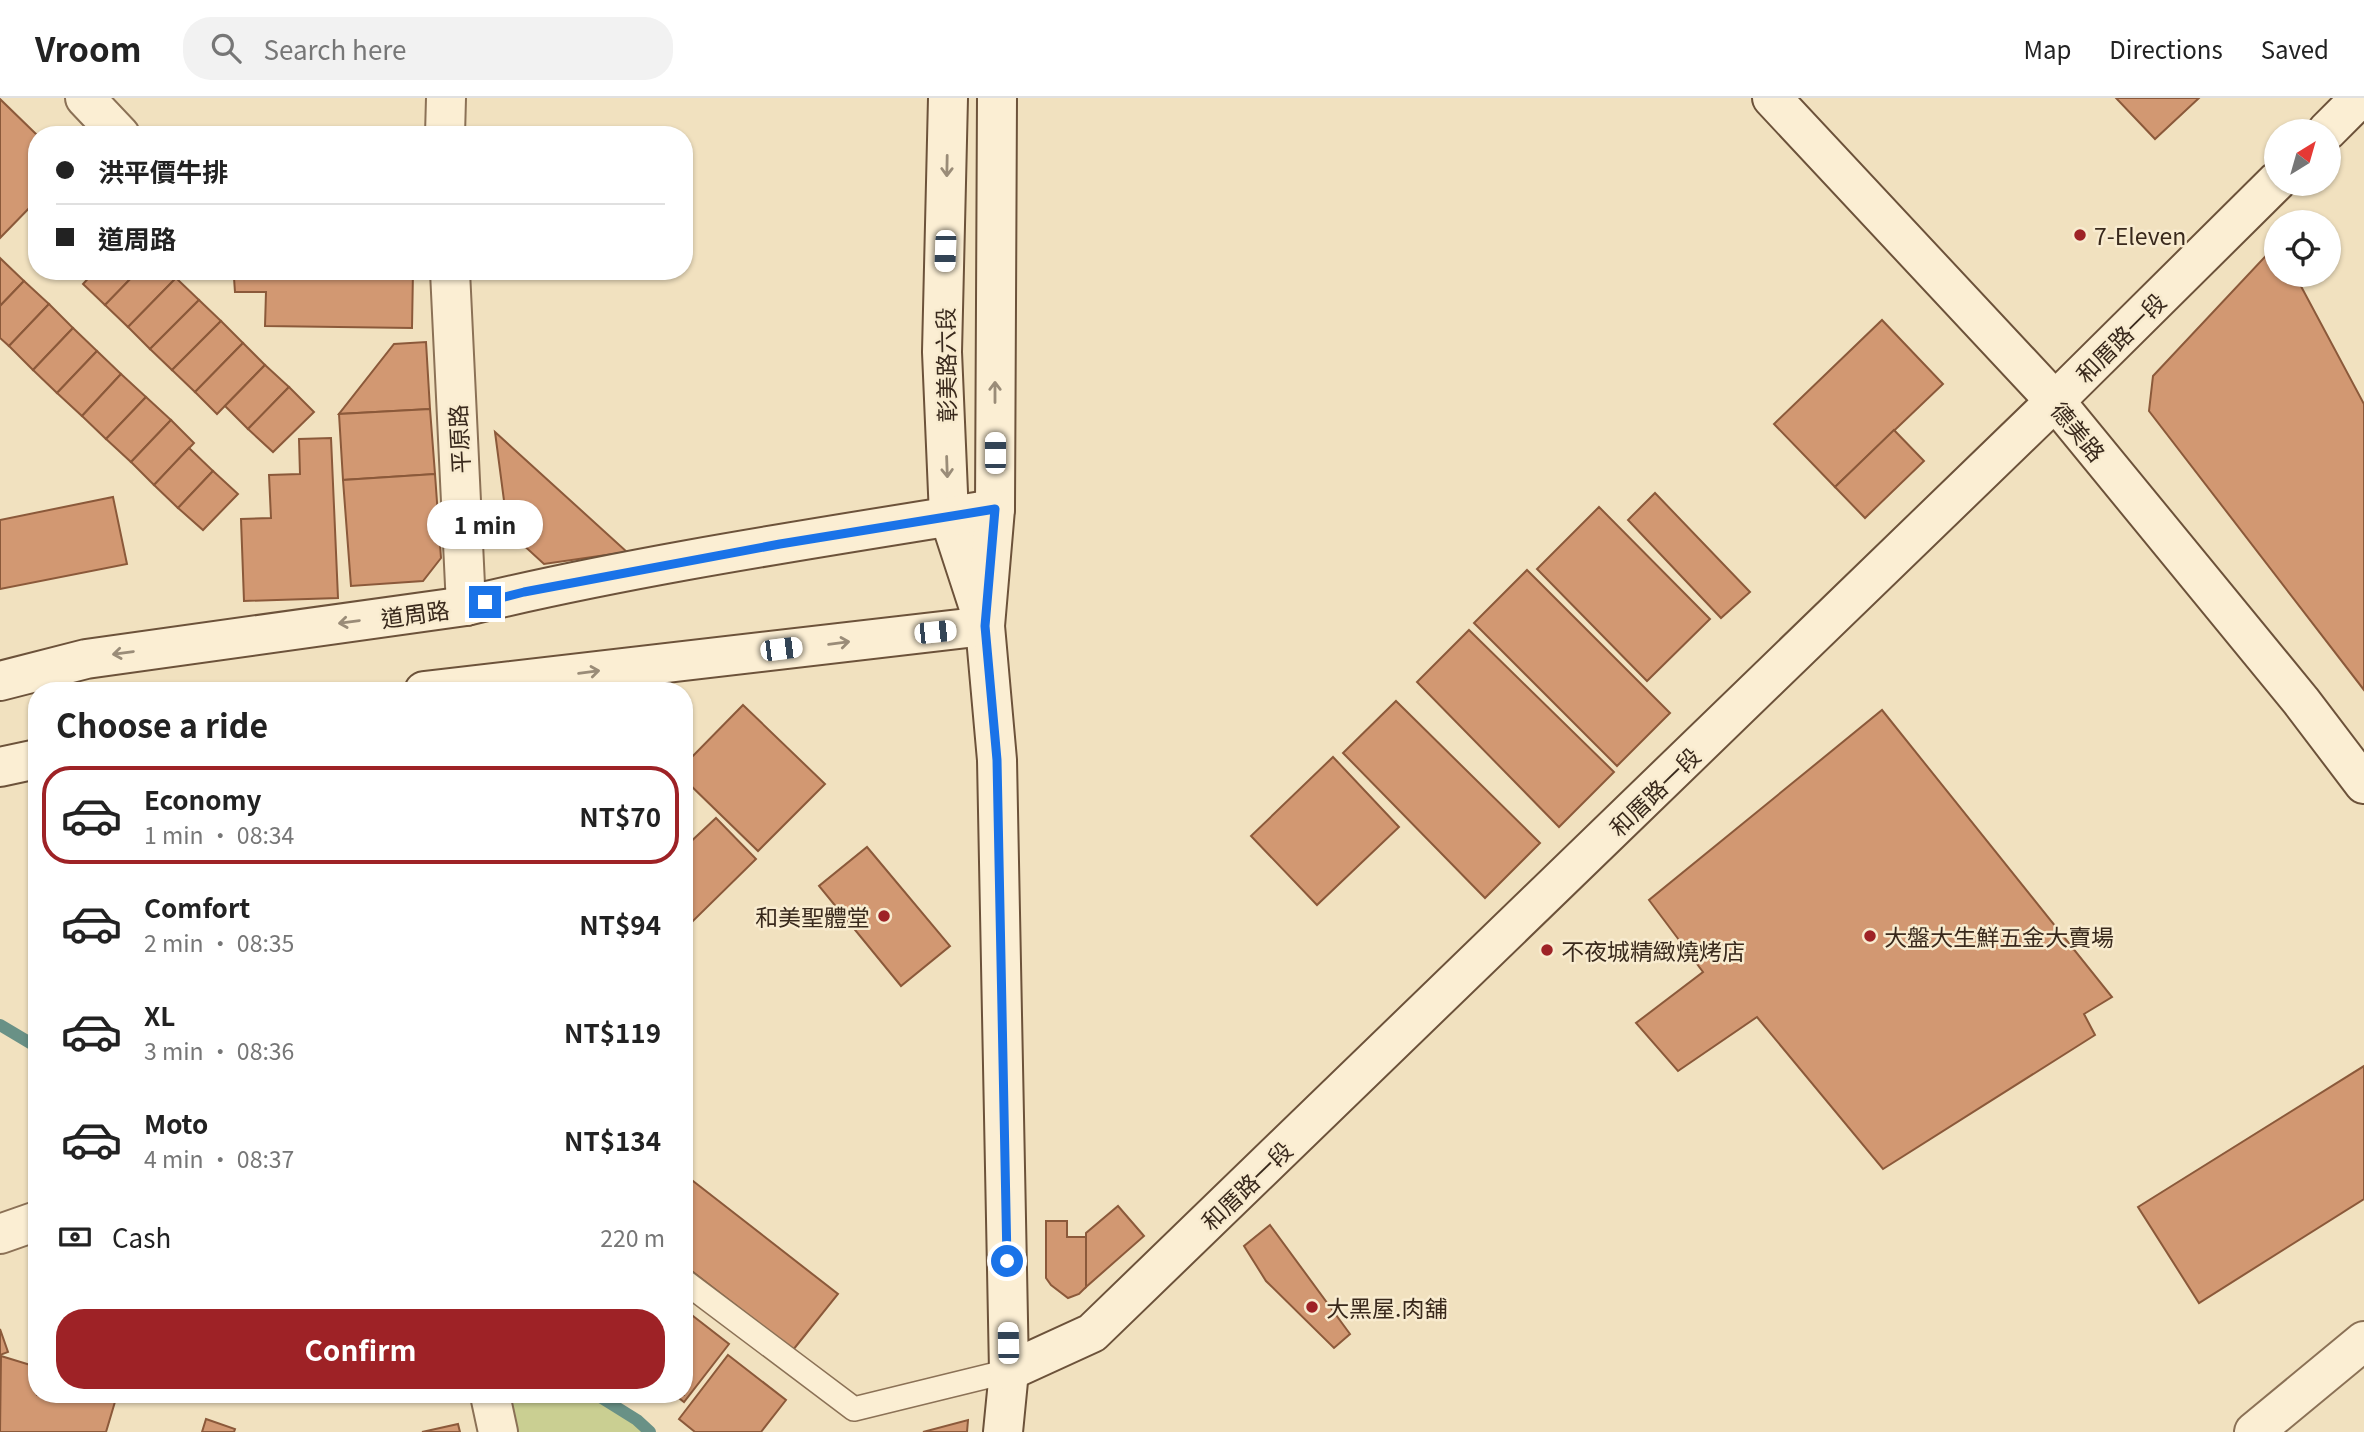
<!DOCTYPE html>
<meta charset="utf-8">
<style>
body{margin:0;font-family:Georgia,"Noto Sans TC",serif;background:#f2f2f2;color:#222;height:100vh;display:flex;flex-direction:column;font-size:26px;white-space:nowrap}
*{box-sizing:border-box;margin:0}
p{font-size:23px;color:#767676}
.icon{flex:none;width:38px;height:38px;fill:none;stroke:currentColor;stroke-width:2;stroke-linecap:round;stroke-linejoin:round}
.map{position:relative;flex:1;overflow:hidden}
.panel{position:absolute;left:28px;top:584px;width:665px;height:721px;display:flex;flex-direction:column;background:#fff;border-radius:28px;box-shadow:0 2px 5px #0004}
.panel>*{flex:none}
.hud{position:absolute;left:28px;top:28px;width:665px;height:154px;border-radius:28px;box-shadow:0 2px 5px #0004;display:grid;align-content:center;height:154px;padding:0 28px;background:#fff}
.needle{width:46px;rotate:37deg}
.buttons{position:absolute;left:2264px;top:21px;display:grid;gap:14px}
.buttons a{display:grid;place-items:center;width:77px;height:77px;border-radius:50%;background:#fff;box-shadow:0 2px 5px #0004;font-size:35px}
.end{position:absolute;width:32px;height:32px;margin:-16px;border:9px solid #1a73e8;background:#fff;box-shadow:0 0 0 4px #fff}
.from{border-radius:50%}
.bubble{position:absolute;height:49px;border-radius:24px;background:#fff;box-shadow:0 2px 5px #0004;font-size:23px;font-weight:700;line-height:49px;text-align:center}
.car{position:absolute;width:21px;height:42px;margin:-21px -10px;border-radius:9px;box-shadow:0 0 5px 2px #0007;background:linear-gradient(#fff 24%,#345 0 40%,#fff 0 76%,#345 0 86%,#fff 0)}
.hud b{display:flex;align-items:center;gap:24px;height:66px;font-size:26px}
.hud b+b{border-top:2px solid #e0e0e0}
.hud i{width:18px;height:18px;background:#222}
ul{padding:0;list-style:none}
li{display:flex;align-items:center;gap:21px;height:98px;margin:0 14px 10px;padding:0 14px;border:4px solid transparent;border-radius:28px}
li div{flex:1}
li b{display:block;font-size:26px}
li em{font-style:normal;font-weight:700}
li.current{border-color:#9e2226}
li>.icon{width:63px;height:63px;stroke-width:1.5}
h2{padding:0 28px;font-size:32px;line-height:84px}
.pay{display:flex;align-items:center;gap:18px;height:77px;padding:0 28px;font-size:26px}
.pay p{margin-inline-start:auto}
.cta{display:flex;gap:14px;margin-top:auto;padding:14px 28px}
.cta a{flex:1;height:80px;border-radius:28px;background:#9e2226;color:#fff;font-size:28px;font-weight:700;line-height:80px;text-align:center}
header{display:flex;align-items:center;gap:42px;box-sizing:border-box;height:98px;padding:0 35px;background:#fff;border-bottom:2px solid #e0e0e0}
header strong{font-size:33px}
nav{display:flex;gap:38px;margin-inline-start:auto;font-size:24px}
.search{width:490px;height:63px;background:#f2f2f2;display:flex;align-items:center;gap:18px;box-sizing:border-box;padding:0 24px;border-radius:28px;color:#767676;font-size:26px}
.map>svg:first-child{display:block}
</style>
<header>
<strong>Vroom</strong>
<div class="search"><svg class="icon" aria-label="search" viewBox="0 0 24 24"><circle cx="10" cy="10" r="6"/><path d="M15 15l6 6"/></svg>Search here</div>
<nav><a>Map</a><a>Directions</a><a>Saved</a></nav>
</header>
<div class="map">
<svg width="2364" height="1334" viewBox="0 0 2364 1334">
<rect width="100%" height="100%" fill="#f1e1bf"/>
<polygon fill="#cacf92" points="498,1297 610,1297 650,1334 505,1334"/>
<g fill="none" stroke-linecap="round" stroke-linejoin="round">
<g stroke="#699186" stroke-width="12">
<polyline points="0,927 37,949"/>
<polyline points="597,1297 637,1322 650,1334"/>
</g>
</g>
<g fill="#d29872" stroke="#8b593a" stroke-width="2">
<polygon points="2116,0 2199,0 2155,41"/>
<polygon points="0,1 37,37 37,102 0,140"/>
<polygon points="2277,146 2277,177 2295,177 2364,306 2364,592 2149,313 2153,278"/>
<polygon points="0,160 24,183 0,208"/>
<polygon points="95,173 138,173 105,207 83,186"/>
<polygon points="138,173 170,173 176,180 128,229 105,207"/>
<polygon points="223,173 413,173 412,230 265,228 266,194 235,194 234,180 223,180"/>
<polygon points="176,180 199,202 150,251 128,229"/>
<polygon points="24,183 49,206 9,248 0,240 0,208"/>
<polygon points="199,202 221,223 172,272 150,251"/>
<polygon points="49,206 73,230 33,272 9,248"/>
<polygon points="1882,222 1943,286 1835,389 1774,326"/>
<polygon points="221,223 243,245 195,294 172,272"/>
<polygon points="73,230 97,253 57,295 33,272"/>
<polygon points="426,244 430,311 339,316 394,246"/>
<polygon points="243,245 265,267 217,316 195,294"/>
<polygon points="97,253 121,276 82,318 57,295"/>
<polygon points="265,267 289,289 248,331 225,308"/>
<polygon points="121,276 146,299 106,341 82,318"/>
<polygon points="289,289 314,314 273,354 248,331"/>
<polygon points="146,299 171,322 131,364 106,341"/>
<polygon points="430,311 435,376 343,382 339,316"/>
<polygon points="171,322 194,345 154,387 131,364"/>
<polygon points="1894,332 1924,363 1865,420 1835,389"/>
<polygon points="495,334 627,454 544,466 508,433"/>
<polygon points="331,340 338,500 244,503 241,421 271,420 269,377 300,376 299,341"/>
<polygon points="189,350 213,373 178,410 154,387"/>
<polygon points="213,373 238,396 203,432 178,410"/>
<polygon points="435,376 441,460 423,483 351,488 343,382"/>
<polygon points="1655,395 1750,494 1721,520 1628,422"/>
<polygon points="113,399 127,466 0,491 0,422"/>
<polygon points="1599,409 1710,521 1647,583 1537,471"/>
<polygon points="1527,472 1670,615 1617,668 1474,525"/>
<polygon points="1469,532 1614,674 1559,729 1417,584"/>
<polygon points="1396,603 1540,745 1485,800 1343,655"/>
<polygon points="743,607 825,686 758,753 684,681 684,667"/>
<polygon points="1882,612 2112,899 2084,916 2095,937 1883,1071 1757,919 1678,973 1636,925 1703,874 1649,802"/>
<polygon points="1333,659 1399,729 1317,807 1251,738"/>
<polygon points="716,720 756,761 693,823 684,815 684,750"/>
<polygon points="867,749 950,848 901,888 819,788"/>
<polygon points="2364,968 2364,1101 2199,1205 2138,1109"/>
<polygon points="684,1076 838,1196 793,1252 684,1167"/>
<polygon points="1118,1108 1144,1138 1086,1189 1086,1135"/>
<polygon points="1046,1123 1067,1123 1067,1139 1086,1139 1086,1189 1079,1196 1068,1200 1051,1187 1046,1180"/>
<polygon points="1270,1127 1350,1236 1334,1250 1266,1183 1244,1148"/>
<polygon points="684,1211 729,1246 684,1304 675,1297 684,1297"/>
<polygon points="0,1231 8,1254 0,1257"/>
<polygon points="728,1257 786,1302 761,1334 695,1334 679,1321"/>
<polygon points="1,1258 37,1269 37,1297 117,1297 106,1334 0,1334"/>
<polygon points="206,1321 235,1331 234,1334 202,1334"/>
<polygon points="968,1322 967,1334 923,1334"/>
<polygon points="458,1326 460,1334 422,1334"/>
</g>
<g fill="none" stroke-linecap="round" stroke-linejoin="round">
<g stroke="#8b7156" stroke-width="26">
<polyline id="lane" points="684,1183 854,1311 1009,1273"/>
</g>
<g stroke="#8b7156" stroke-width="42">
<g id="street">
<polyline points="85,0 120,37"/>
<polyline points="445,37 446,0"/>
<polyline points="450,173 466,508"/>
<polyline points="0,1136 37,1123"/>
<polyline points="490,1297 498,1334"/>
<polyline points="2254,1334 2364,1243"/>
</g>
</g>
<g stroke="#6c523a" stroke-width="42">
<g id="secondary">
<polyline points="948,0 942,254 949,418 980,513"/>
<polyline points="997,0 995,411 985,528 997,662 1009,1273 1003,1334"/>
<polyline points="1772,0 2055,303 2301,603 2364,686"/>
<polyline points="2327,33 2360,0"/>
<path d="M0,583l86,-22 380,-53c174,-42 352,-68 529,-97"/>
<polyline points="424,593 985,528"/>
<polyline points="0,669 37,661"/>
<polyline points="1009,1273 1092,1235 2055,303 2277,83"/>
</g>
</g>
<use href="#lane" stroke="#fbeed3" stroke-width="23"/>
<use href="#street" stroke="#fbeed3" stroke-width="38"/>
<use href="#secondary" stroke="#fbeed3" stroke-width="38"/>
</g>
<defs><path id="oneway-shaft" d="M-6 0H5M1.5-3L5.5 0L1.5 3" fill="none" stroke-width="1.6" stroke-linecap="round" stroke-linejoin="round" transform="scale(1.75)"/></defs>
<g stroke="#9a8c78">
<use href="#oneway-shaft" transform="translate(947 68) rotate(91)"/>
<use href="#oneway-shaft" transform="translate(995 294) rotate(-90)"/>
<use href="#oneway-shaft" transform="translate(947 369) rotate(88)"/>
<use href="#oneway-shaft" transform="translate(349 524) rotate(172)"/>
<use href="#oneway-shaft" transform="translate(839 545) rotate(-7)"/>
<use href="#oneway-shaft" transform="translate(123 555) rotate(172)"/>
<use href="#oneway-shaft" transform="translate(589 574) rotate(-7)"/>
</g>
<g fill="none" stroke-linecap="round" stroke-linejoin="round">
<polyline stroke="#1a73e8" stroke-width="9" points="485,504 524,494 780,446 995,411 985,528 997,662 1007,1163"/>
</g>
<g fill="#9e2226" stroke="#f8ebcf" stroke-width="2.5">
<circle cx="2080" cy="137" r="7"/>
<circle cx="884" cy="818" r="7"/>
<circle cx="1870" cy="838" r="7"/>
<circle cx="1547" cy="852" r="7"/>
<circle cx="1312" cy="1209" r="7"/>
</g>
<g text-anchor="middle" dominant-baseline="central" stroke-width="5" stroke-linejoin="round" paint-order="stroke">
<g font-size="23" fill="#39291c" stroke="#f8ebcf" text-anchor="start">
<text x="2094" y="137">7-Eleven</text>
<text x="870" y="818" text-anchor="end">和美聖體堂</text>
<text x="1884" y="838">大盤大生鮮五金大賣場</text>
<text x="1561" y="852">不夜城精緻燒烤店</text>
<text x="1326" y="1209">大黑屋.肉舖</text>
</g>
<g font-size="23" fill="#39291c" stroke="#f8ebcf">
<text transform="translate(2120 239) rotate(-45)">和厝路一段</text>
<text transform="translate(945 267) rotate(-91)">彰美路六段</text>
<text transform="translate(2079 333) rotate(50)">德美路</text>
<text transform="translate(458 341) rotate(-93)">平原路</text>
<text transform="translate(415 515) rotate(-8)">道周路</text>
<text transform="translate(1654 693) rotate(-44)">和厝路一段</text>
<text transform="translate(1246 1087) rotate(-44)">和厝路一段</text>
</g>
</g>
</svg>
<div class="buttons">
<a><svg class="needle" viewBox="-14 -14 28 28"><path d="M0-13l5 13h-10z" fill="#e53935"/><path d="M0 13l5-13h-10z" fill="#767676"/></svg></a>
<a><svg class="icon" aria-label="locate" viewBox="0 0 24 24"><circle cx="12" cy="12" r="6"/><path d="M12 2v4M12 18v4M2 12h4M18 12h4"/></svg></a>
</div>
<i class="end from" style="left:1007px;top:1163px"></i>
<i class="end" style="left:485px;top:504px"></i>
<div class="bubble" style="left:427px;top:402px;width:116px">1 min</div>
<i class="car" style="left:945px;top:153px;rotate:182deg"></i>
<i class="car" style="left:995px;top:355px;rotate:0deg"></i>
<i class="car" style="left:935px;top:534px;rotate:84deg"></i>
<i class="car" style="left:781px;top:551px;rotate:83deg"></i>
<i class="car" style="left:1008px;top:1245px;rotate:359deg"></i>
<div class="hud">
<b><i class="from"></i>洪平價牛排</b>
<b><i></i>道周路</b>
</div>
<section class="panel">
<h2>Choose a ride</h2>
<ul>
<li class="current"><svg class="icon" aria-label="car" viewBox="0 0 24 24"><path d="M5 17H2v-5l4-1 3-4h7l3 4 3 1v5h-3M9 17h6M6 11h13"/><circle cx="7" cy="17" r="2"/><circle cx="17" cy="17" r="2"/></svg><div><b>Economy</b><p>1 min · 08:34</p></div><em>NT$70</em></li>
<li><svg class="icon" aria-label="car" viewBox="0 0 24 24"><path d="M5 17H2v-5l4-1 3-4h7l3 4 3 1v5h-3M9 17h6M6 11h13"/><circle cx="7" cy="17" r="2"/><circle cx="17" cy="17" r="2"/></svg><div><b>Comfort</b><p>2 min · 08:35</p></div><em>NT$94</em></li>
<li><svg class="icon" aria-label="car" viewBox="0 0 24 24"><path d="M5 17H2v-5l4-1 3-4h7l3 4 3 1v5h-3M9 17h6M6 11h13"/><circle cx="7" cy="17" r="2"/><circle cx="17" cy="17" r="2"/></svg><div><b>XL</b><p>3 min · 08:36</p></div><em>NT$119</em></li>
<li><svg class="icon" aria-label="car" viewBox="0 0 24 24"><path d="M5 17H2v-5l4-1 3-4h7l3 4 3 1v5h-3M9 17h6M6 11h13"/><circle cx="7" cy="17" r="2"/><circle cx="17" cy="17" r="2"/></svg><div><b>Moto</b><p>4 min · 08:37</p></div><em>NT$134</em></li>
</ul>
<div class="pay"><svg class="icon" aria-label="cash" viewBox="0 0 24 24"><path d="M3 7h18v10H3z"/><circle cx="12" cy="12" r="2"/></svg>Cash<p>220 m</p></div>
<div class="cta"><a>Confirm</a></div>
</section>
</div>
